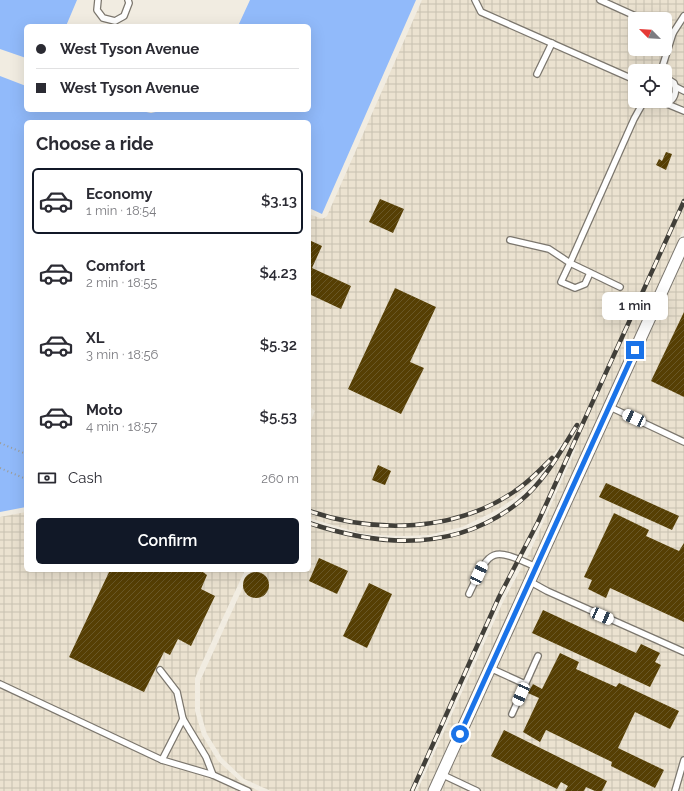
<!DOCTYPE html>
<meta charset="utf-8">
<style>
body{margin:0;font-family:Raleway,sans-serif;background:#f7f7f7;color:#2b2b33;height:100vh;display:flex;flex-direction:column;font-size:15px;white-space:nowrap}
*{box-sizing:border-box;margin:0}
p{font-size:13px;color:#7c7c81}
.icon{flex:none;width:22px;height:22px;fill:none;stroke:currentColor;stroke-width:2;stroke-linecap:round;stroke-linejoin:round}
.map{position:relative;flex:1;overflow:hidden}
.panel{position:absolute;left:24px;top:120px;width:287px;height:452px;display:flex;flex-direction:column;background:#fff;border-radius:6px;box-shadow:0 4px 16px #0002}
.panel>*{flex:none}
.guide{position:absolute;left:24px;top:24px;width:287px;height:88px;border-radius:6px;box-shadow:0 4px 16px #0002;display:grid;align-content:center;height:88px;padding:0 12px;background:#fff}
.needle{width:26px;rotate:294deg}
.fabs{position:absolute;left:628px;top:12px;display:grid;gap:8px}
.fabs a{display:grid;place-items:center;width:44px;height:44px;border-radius:6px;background:#fff;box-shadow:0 4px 16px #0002;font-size:20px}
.end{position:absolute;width:18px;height:18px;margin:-9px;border:5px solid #1a73e8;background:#fff;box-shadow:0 0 0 2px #fff}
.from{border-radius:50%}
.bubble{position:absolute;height:28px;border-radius:6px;background:#fff;box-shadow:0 4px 16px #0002;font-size:13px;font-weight:600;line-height:28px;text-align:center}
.car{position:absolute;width:12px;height:24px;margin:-12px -6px;border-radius:5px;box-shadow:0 0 3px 1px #0007;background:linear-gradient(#fff 24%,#345 0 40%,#fff 0 76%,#345 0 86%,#fff 0)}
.guide b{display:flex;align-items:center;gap:14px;height:38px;font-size:15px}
.guide b+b{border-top:1px solid #e1e1e2}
.guide i{width:10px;height:10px;background:#2b2b33}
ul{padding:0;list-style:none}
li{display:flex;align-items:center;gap:12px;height:66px;margin:0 8px 6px;padding:0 4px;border:2px solid transparent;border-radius:6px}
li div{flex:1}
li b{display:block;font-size:15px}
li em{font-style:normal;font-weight:600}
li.current{border-color:#111827}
li>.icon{width:36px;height:36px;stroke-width:1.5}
h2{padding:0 12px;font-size:18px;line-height:48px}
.pay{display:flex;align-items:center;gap:10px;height:44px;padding:0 12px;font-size:15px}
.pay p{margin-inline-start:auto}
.action{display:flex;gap:8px;margin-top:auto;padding:8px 12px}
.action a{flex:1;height:46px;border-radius:6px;background:#111827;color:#fff;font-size:16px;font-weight:600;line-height:46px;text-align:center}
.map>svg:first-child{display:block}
</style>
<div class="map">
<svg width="684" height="791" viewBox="0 0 684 791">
<defs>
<pattern id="industrial-grid" width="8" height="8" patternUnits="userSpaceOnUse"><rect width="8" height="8" fill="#ebe2d0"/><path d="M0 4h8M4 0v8" fill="none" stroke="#c8c1b1"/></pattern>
<pattern id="building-hatch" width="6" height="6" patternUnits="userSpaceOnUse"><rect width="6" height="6" fill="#563f04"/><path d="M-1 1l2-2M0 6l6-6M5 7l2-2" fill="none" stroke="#695727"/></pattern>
</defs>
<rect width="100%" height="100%" fill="#f1ece1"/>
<g fill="url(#industrial-grid)" fill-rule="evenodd">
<path d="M422,0h262v228l-257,563h-10l87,-191 26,-48 46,-103 -4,-3 -11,-2 -27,36 -19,18 -18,12 -35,17 -33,8 -27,1 -23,-1 -20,-2 -50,-15v-93l6,-14 -6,-5v-192l11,4h4l3,-2zM635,19h30v30h-30zM635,71h30v30h-30z"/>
<polygon points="684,259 684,791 441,791"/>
<polygon points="564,448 571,450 525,550 499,597 411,791 271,791 244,779 222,758 207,734 200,711 200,681 251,570 309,570 309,523 358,537 379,540 403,541 431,539 464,532 500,514 519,502 538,483"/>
<polygon points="26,512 26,570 245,570 195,678 195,711 202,735 218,761 242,783 259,791 0,791 0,517"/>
</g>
<g fill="#91bafa">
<polygon points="0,0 77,0 66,26 26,26 26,58 0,49"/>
<polygon points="250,0 416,0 322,214 309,208 309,122 26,122 26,507 0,512 0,76 26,86 26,110 137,110 151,113 165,110 309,110 309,26 238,26"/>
</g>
<g fill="url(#building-hatch)">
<polygon points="666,152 672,154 666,170 656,165 659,159 662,161"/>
<polygon points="380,199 404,209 393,233 369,222"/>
<polygon points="309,240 322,246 312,268 351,286 341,309 309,294"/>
<polygon points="395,288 436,307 410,362 424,368 401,414 348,389"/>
<polygon points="684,312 684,397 651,381"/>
<polygon points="378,465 391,471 385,485 372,480"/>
<polygon points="606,483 679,516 672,530 599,497"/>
<polygon points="614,513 649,530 646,536 679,551 684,543 684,622 610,588 606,598 588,589 592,580 584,577"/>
<polygon points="319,558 348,571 337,594 309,581"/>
<polygon points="110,570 200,570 207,575 201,589 215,596 191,646 178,639 170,655 164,652 144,692 69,657"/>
<circle cx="256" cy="585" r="13"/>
<polygon points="369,583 392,594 367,648 343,636"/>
<polygon points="543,610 636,653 641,644 660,653 655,662 661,665 650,687 532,633"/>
<polygon points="560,653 579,662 576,669 616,687 619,683 679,711 670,729 635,712 618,748 664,770 655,788 611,766 612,762 546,730 540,742 523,732 539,698 528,693 533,684 542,689"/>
<polygon points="504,730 607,781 602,791 595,791 586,787 584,791 565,791 568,786 561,782 557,789 491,756"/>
</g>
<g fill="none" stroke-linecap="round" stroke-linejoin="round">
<g stroke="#7c776e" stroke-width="8">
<g id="lane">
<polyline points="98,0 97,10 103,18 115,21 124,16 129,3 128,0"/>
<polyline points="475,0 481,12 635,80"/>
<polyline points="600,0 642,19"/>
<polyline points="665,30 673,33 684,16"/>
<polyline points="661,71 673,33"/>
<polyline points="537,74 552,43"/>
<polyline points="676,87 684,91"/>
<path d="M652,101c14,9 28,-3 22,-18l-9,-6"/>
<polyline points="667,104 684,111"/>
<polyline points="510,240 549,249 570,263 561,282 575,288 585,284 590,273"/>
<polyline points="620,287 570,263 634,119 644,101"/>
<polyline points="610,407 684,442"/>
<polyline points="529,581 547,591 684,652"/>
<path d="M469,594c21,-44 20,-49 67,-27"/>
<polyline points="490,668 525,684"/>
<polyline points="160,670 177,692 183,719 206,757 213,775 248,791"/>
<polyline points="0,684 162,760 213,775"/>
<polyline points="512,714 538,656"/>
<polyline points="162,760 183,719"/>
<polyline points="441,774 477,791"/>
<polyline points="675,791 684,760"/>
</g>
</g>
<g stroke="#7c776e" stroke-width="13">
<polyline id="street" points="434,791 684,243"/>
</g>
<g stroke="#9e9b92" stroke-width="2" stroke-dasharray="1 3" stroke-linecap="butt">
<polyline points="0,443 26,454"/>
<polyline points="0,468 26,479"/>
</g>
<use href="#lane" stroke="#fff" stroke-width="5.5"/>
<use href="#street" stroke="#fff" stroke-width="11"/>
<g stroke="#413f39" stroke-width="4.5">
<g id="rail">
<path d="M309,511c67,23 146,21 206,-20 14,-9 25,-21 37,-33"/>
<path d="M309,523c71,24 148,29 210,-21 26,-21 41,-50 58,-77"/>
<polyline points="412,791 499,597 538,522 684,201"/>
</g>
</g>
<use href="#rail" stroke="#fff9ee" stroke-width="3" stroke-dasharray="9" stroke-linecap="butt"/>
</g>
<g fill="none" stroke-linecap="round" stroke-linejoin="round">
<polyline stroke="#1a73e8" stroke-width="5" points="460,734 635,350"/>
</g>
</svg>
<div class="fabs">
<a><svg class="needle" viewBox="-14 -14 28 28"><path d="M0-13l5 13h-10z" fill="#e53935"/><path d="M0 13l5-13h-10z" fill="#7c7c81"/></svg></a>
<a><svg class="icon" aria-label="locate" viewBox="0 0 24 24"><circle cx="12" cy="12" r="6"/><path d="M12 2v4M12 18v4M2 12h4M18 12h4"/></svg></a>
</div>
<i class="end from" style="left:460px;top:734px"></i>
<i class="end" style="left:635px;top:350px"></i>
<div class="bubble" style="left:602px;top:292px;width:66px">1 min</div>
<i class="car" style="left:634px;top:418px;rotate:295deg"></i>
<i class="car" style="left:479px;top:573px;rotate:25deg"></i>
<i class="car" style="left:602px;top:616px;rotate:114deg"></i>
<i class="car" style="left:521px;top:694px;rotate:204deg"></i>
<div class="guide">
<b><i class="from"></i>West Tyson Avenue</b>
<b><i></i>West Tyson Avenue</b>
</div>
<section class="panel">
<h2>Choose a ride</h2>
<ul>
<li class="current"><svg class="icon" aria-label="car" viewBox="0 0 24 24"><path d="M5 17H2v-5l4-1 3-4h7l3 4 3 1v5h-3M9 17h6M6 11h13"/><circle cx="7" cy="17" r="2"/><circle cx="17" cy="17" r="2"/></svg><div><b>Economy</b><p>1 min · 18:54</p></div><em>$3.13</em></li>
<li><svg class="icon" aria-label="car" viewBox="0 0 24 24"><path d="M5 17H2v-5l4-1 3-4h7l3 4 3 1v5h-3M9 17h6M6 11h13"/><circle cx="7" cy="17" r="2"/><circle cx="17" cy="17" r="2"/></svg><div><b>Comfort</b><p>2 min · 18:55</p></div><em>$4.23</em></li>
<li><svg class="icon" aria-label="car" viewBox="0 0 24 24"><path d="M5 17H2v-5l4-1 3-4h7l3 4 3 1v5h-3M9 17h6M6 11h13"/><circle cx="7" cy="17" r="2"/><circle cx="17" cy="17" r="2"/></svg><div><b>XL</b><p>3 min · 18:56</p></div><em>$5.32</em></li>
<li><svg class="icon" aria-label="car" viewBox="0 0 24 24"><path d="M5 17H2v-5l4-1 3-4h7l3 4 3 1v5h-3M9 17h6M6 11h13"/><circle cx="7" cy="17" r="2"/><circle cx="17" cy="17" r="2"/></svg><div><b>Moto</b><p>4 min · 18:57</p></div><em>$5.53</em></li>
</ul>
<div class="pay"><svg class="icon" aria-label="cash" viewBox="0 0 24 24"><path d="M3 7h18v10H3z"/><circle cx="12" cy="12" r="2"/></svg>Cash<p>260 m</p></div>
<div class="action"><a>Confirm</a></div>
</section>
</div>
